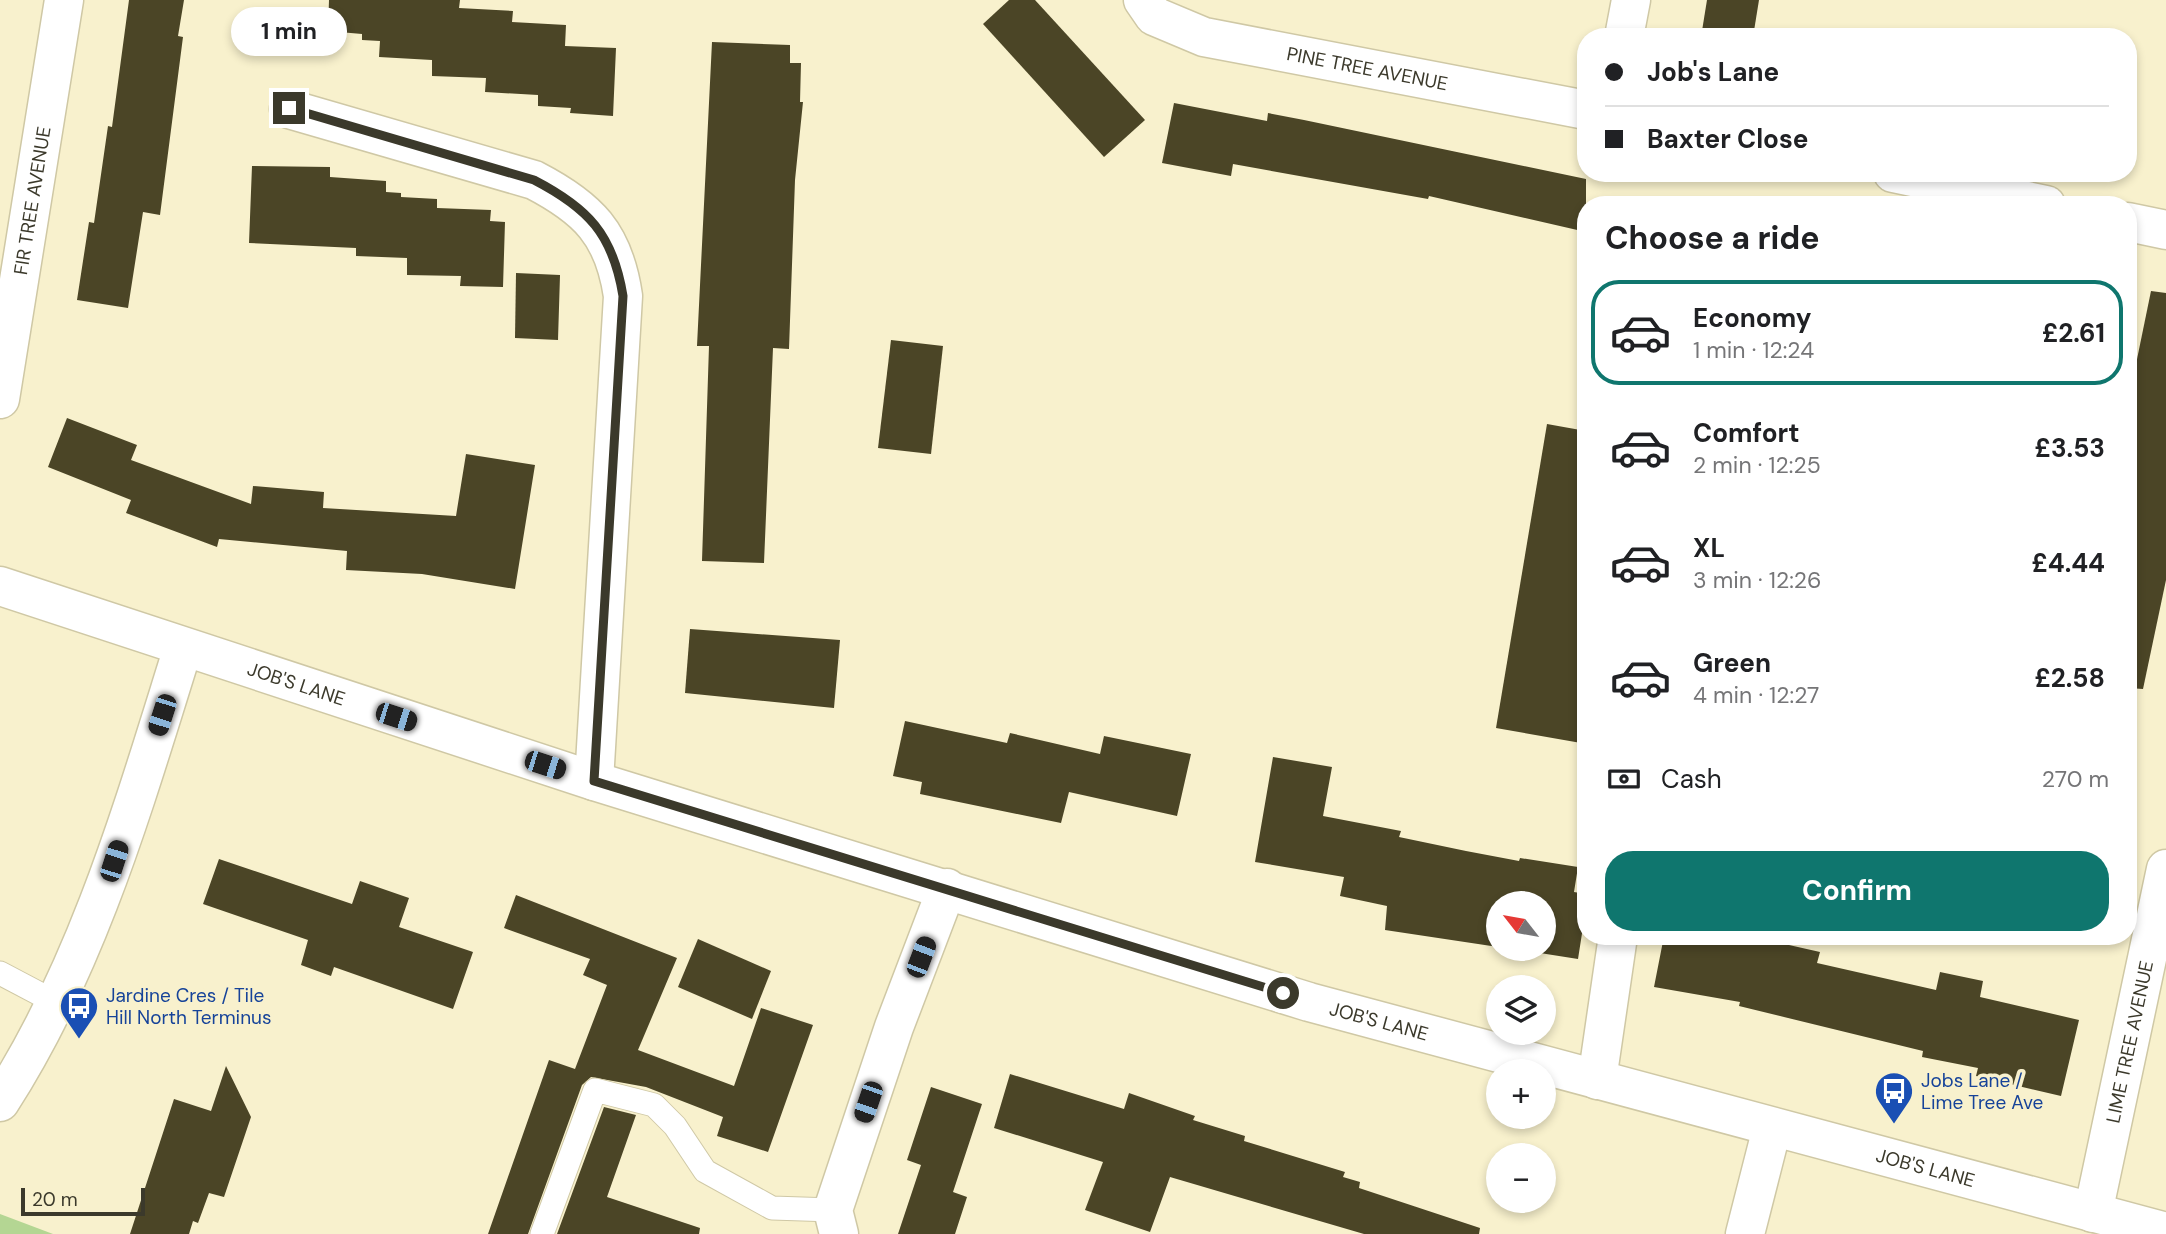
<!DOCTYPE html>
<meta charset="utf-8">
<style>
body{margin:0;font-family:"DM Sans",sans-serif;background:#f6f6f6;color:#202124;height:100vh;display:flex;flex-direction:column;font-size:26px;white-space:nowrap}
*{box-sizing:border-box;margin:0}
p{font-size:23px;color:#757577}
.icon{flex:none;width:38px;height:38px;fill:none;stroke:currentColor;stroke-width:2;stroke-linecap:round;stroke-linejoin:round}
.map{position:relative;flex:1;overflow:hidden}
.details{position:absolute;left:1577px;top:196px;width:560px;height:749px;display:flex;flex-direction:column;background:#fff;border-radius:28px;box-shadow:0 4px 10px #0003}
.details>*{flex:none}
.guide{position:absolute;left:1577px;top:28px;width:560px;height:154px;border-radius:28px;box-shadow:0 4px 10px #0003;display:grid;align-content:center;height:154px;padding:0 28px;background:#fff}
.needle{width:46px;rotate:301deg}
.controls{position:absolute;left:1486px;top:891px;display:grid;gap:14px}
.controls a{display:grid;place-items:center;width:70px;height:70px;border-radius:50%;background:#fff;box-shadow:0 4px 10px #0003;font-size:35px}
.scale{position:absolute;left:21px;bottom:18px;width:124px;box-sizing:border-box;padding-left:7px;border:4px solid #3b392b;border-top:0;font-size:19px;line-height:24px;white-space:nowrap;color:#3b392b;-webkit-text-stroke:5px #f8f1cd;paint-order:stroke}
.end{position:absolute;width:32px;height:32px;margin:-16px;border:9px solid #3b392b;background:#fff;box-shadow:0 0 0 4px #fff}
.from{border-radius:50%}
.bubble{position:absolute;height:49px;border-radius:24px;background:#fff;box-shadow:0 4px 10px #0003;font-size:23px;font-weight:700;line-height:49px;text-align:center}
.car{position:absolute;width:21px;height:42px;margin:-21px -10px;border-radius:9px;box-shadow:0 0 5px 2px #0007;background:linear-gradient(#222 24%,#8ab4d8 0 40%,#222 0 76%,#8ab4d8 0 86%,#222 0)}
.guide b{display:flex;align-items:center;gap:24px;height:66px;font-size:26px}
.guide b+b{border-top:2px solid #e0e0e0}
.guide i{width:18px;height:18px;background:#202124}
ul{padding:0;list-style:none}
li{display:flex;align-items:center;gap:21px;height:105px;margin:0 14px 10px;padding:0 14px;border:4px solid transparent;border-radius:28px}
li div{flex:1}
li b{display:block;font-size:26px}
li em{font-style:normal;font-weight:700}
li.on{border-color:#0f766e}
li>.icon{width:63px;height:63px;stroke-width:1.5}
h2{padding:0 28px;font-size:32px;line-height:84px}
.pay{display:flex;align-items:center;gap:18px;height:77px;padding:0 28px;font-size:26px}
.pay p{margin-inline-start:auto}
.primary-button{display:flex;gap:14px;margin-top:auto;padding:14px 28px}
.primary-button a{flex:1;height:80px;border-radius:28px;background:#0f766e;color:#fff;font-size:28px;font-weight:700;line-height:80px;text-align:center}
.map>svg:first-child{display:block}
</style>
<div class="map">
<svg width="2166" height="1234" viewBox="0 0 2166 1234">
<rect width="100%" height="100%" fill="#f8f1cd"/>
<polygon fill="#b4d693" points="0,1214 53,1234 0,1234"/>
<g fill="#4b4526">
<polygon points="129,0 184,0 178,36 183,37 160,215 143,212 128,308 77,300 89,222 94,223 108,126 112,127"/>
<polygon points="329,0 460,0 459,8 513,11 512,22 566,25 565,46 616,48 613,116 570,113 571,108 538,106 538,95 485,92 486,78 432,76 432,60 379,57 380,41 362,40 362,34 328,31"/>
<polygon points="1009,0 1035,0 1145,120 1104,157 983,24"/>
<polygon points="1707,0 1759,0 1753,37 1701,37"/>
<polygon points="712,42 790,45 790,63 801,63 800,102 803,102 795,180 789,349 773,348 764,563 702,561 709,346 697,346"/>
<polygon points="1174,103 1267,121 1268,113 1304,120 1586,179 1586,232 1429,196 1428,199 1233,164 1231,176 1162,163"/>
<polygon points="252,166 330,167 330,177 386,181 386,192 401,193 401,197 437,199 437,208 491,210 490,221 505,222 503,287 460,286 461,276 407,275 407,258 356,256 356,248 249,243"/>
<polygon points="516,273 560,275 558,340 515,338"/>
<polygon points="2151,291 2166,293 2166,580 2143,689 2128,688 2128,403"/>
<polygon points="891,340 943,346 931,454 878,448"/>
<polygon points="67,418 137,445 131,460 251,504 253,486 324,492 323,508 456,516 466,454 535,465 515,589 422,574 346,570 347,551 219,539 217,547 126,513 131,500 48,467"/>
<polygon points="1547,424 1586,431 1586,717 1581,743 1496,728"/>
<polygon points="690,629 840,640 834,708 685,693"/>
<polygon points="905,721 1007,743 1010,733 1100,754 1104,736 1191,754 1177,816 1069,792 1061,823 920,794 922,782 893,776"/>
<polygon points="1273,757 1332,767 1323,816 1401,831 1399,837 1466,851 1519,861 1520,858 1578,867 1574,892 1586,894 1586,908 1578,959 1508,948 1544,948 1544,903 1498,903 1498,947 1385,930 1387,906 1340,896 1344,877 1255,862"/>
<polygon points="219,859 352,904 360,881 409,898 399,927 473,952 453,1009 334,967 331,976 301,965 308,940 203,904"/>
<polygon points="516,895 677,958 638,1050 734,1086 761,1008 813,1025 768,1152 717,1136 723,1117 646,1087 591,1077 582,1085 528,1234 488,1234 549,1060 575,1069 607,985 583,975 590,959 504,928"/>
<polygon points="1664,936 1749,936 1820,952 1817,963 1936,990 1940,972 1983,981 1980,997 2079,1020 2061,1096 1976,1076 1978,1068 1922,1057 1923,1051 1739,1006 1740,1002 1654,987"/>
<polygon points="698,939 771,971 752,1019 678,987"/>
<polygon points="226,1066 251,1117 224,1197 209,1193 198,1223 193,1221 189,1234 130,1234 174,1099 211,1111"/>
<polygon points="1010,1074 1124,1109 1129,1093 1195,1116 1193,1120 1245,1136 1244,1141 1345,1172 1343,1177 1360,1182 1359,1188 1480,1228 1479,1234 1364,1234 1170,1177 1150,1232 1085,1210 1103,1162 994,1128"/>
<polygon points="931,1087 982,1104 953,1192 967,1197 955,1234 898,1234 921,1165 907,1160"/>
<polygon points="604,1107 636,1115 607,1197 700,1228 699,1234 557,1234"/>
</g>
<g fill="none" stroke-linecap="round" stroke-linejoin="round">
<g stroke="#cfc8a5" stroke-width="25">
<g id="lane">
<polyline points="0,973 55,1002"/>
<polyline points="542,1234 595,1090 654,1105 675,1126 705,1171 772,1208 833,1210"/>
</g>
</g>
<g stroke="#cfc8a5" stroke-width="41">
<g id="street">
<path id="s1" d="M1143,0l11,16 50,21 382,73"/>
<polyline points="1624,37 1631,0"/>
<path d="M289,109l245,71c54,28 80,54 89,116l-29,485"/>
<polyline points="1893,173 2046,205"/>
<polyline points="2128,222 2166,230"/>
<path id="s2" d="M0,399l64,-399"/>
<polyline points="1597,1080 1618,936"/>
<path d="M0,1102c89,-138 134,-298 183,-454"/>
<path id="s3" d="M2093,1213l73,-344"/>
<polyline points="839,1234 833,1210 894,1027 947,888"/>
<polyline points="1745,1234 1772,1128"/>
</g>
</g>
<g stroke="#cfc8a5" stroke-width="41">
<g id="secondary">
<path id="s4" d="M0,586l594,195 715,221 857,230"/>
</g>
</g>
<use href="#lane" stroke="#fff" stroke-width="23"/>
<use href="#street" stroke="#fff" stroke-width="38"/>
<use href="#secondary" stroke="#fff" stroke-width="38"/>
</g>
<g fill="none" stroke-linecap="round" stroke-linejoin="round">
<path stroke="#3b392b" stroke-width="9" d="M289,108l245,72c54,28 79,54 89,116l-29,485 689,212"/>
</g>
<defs>
<g id="bus-pin" transform="scale(2.0125)"><path d="M0 17L-7.5 6A9.5 9.5 0 1 1 7.5 6Z" fill="#1a4fb4" stroke="#f8f1cd"/><path d="M-5-6H5V4H4V6H2V4H-2V6H-4V4H-5ZM-3.5-4V0h7V-4ZM-3.5 1.2v1.5H-2V1.2ZM2 1.2v1.5H3.5V1.2Z" fill="#fff"/></g>
</defs>
<g fill-rule="evenodd">
<use href="#bus-pin" x="79" y="1006"/>
<use href="#bus-pin" x="1894" y="1091"/>
</g>
<g text-anchor="middle" dominant-baseline="central" stroke-width="7" stroke-linejoin="round" paint-order="stroke">
<g font-size="19" fill="#3b392b" stroke="#f8f1cd">
<text stroke="none"><textPath href="#s1" startOffset="240">PINE TREE AVENUE</textPath></text>
<text stroke="none"><textPath href="#s2" startOffset="201">FIR TREE AVENUE</textPath></text>
<text stroke="none"><textPath href="#s4" startOffset="312">JOB'S LANE</textPath></text>
<text stroke="none"><textPath href="#s4" startOffset="1446">JOB'S LANE</textPath></text>
<text stroke="none"><textPath href="#s3" startOffset="175">LIME TREE AVENUE</textPath></text>
<text stroke="none"><textPath href="#s4" startOffset="2012">JOB'S LANE</textPath></text>
</g>
<g font-size="19" fill="#164399" stroke="#f8f1cd" text-anchor="start">
<text x="106" y="995">Jardine Cres / Tile<tspan x="106" dy="22">Hill North Terminus</tspan></text>
<text x="1921" y="1080">Jobs Lane /<tspan x="1921" dy="22">Lime Tree Ave</tspan></text>
</g>
</g>
</svg>
<div class="controls">
<a><svg class="needle" viewBox="-14 -14 28 28"><path d="M0-13l5 13h-10z" fill="#e53935"/><path d="M0 13l5-13h-10z" fill="#757577"/></svg></a>
<a><svg class="icon" aria-label="layers" viewBox="0 0 24 24"><path d="M12 4l9 5-9 5-9-5zM3 14l9 5 9-5"/></svg></a>
<a>+</a>
<a>−</a>
</div>
<div class="scale">20 m</div>
<i class="end from" style="left:1283px;top:993px"></i>
<i class="end" style="left:289px;top:108px"></i>
<div class="bubble" style="left:231px;top:7px;width:116px">1 min</div>
<i class="car" style="left:162px;top:715px;rotate:198deg"></i>
<i class="car" style="left:396px;top:717px;rotate:108deg"></i>
<i class="car" style="left:545px;top:765px;rotate:108deg"></i>
<i class="car" style="left:114px;top:861px;rotate:18deg"></i>
<i class="car" style="left:921px;top:957px;rotate:21deg"></i>
<i class="car" style="left:868px;top:1102px;rotate:199deg"></i>
<div class="guide">
<b><i class="from"></i>Job's Lane</b>
<b><i></i>Baxter Close</b>
</div>
<section class="details">
<h2>Choose a ride</h2>
<ul>
<li class="on"><svg class="icon" aria-label="car" viewBox="0 0 24 24"><path d="M5 17H2v-5l4-1 3-4h7l3 4 3 1v5h-3M9 17h6M6 11h13"/><circle cx="7" cy="17" r="2"/><circle cx="17" cy="17" r="2"/></svg><div><b>Economy</b><p>1 min · 12:24</p></div><em>£2.61</em></li>
<li><svg class="icon" aria-label="car" viewBox="0 0 24 24"><path d="M5 17H2v-5l4-1 3-4h7l3 4 3 1v5h-3M9 17h6M6 11h13"/><circle cx="7" cy="17" r="2"/><circle cx="17" cy="17" r="2"/></svg><div><b>Comfort</b><p>2 min · 12:25</p></div><em>£3.53</em></li>
<li><svg class="icon" aria-label="car" viewBox="0 0 24 24"><path d="M5 17H2v-5l4-1 3-4h7l3 4 3 1v5h-3M9 17h6M6 11h13"/><circle cx="7" cy="17" r="2"/><circle cx="17" cy="17" r="2"/></svg><div><b>XL</b><p>3 min · 12:26</p></div><em>£4.44</em></li>
<li><svg class="icon" aria-label="car" viewBox="0 0 24 24"><path d="M5 17H2v-5l4-1 3-4h7l3 4 3 1v5h-3M9 17h6M6 11h13"/><circle cx="7" cy="17" r="2"/><circle cx="17" cy="17" r="2"/></svg><div><b>Green</b><p>4 min · 12:27</p></div><em>£2.58</em></li>
</ul>
<div class="pay"><svg class="icon" aria-label="cash" viewBox="0 0 24 24"><path d="M3 7h18v10H3z"/><circle cx="12" cy="12" r="2"/></svg>Cash<p>270 m</p></div>
<div class="primary-button"><a>Confirm</a></div>
</section>
</div>
